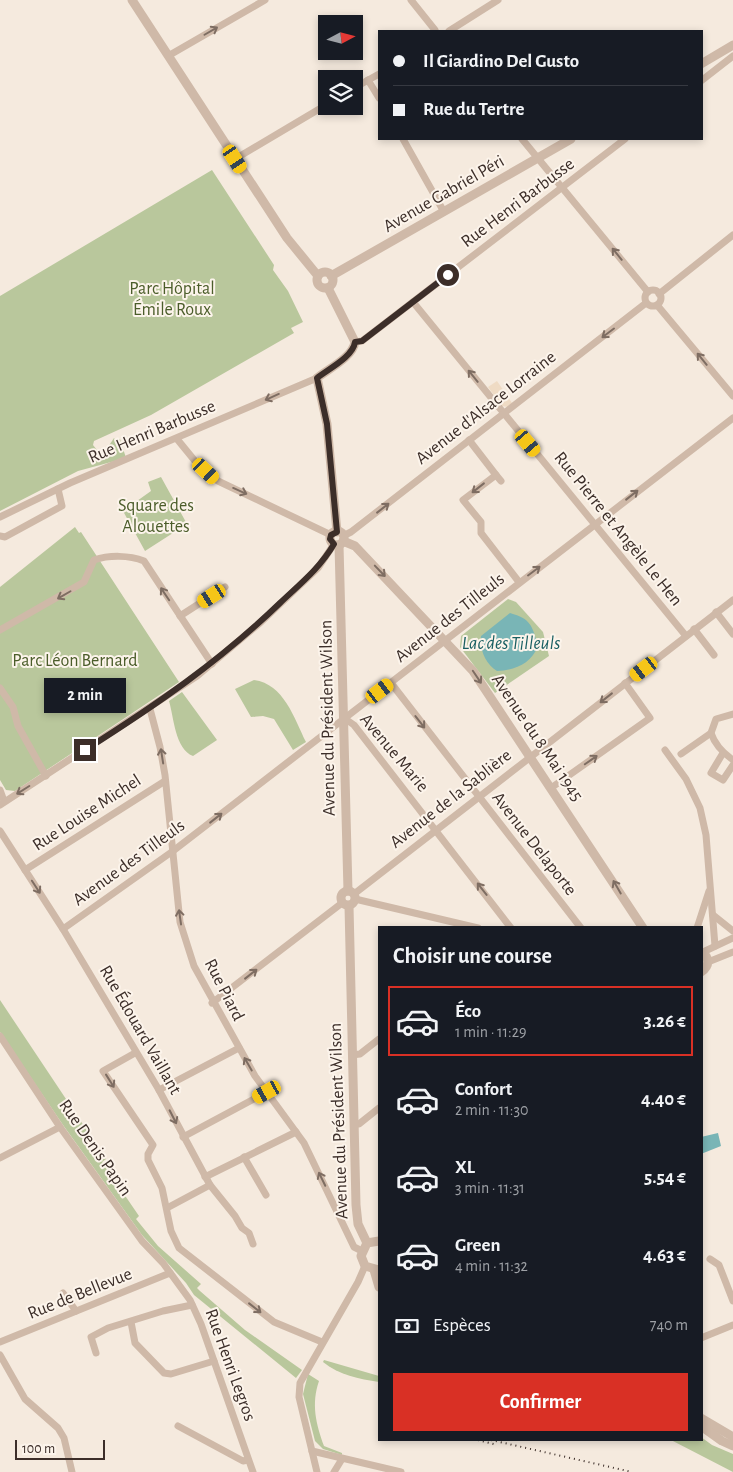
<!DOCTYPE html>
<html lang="fr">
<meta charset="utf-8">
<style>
body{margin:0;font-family:"Alegreya Sans",sans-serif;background:#242831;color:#f1f3f6;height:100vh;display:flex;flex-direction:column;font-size:19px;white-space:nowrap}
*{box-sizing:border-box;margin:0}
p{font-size:16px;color:#9ea1a6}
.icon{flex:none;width:28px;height:28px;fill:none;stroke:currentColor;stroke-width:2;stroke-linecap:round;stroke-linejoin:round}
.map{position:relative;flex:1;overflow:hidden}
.details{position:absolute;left:378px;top:926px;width:325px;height:515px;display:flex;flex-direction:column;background:#171b24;border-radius:0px;box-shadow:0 2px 8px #0003}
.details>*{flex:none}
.top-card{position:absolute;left:378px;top:30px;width:325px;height:110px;border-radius:0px;box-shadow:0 2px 8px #0003;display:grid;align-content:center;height:110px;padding:0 15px;background:#171b24}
.needle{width:32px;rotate:83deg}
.tools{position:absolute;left:318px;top:15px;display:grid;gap:10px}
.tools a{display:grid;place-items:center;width:45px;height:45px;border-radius:0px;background:#171b24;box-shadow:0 2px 8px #0003;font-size:25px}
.scale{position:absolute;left:15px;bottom:12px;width:90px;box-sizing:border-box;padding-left:5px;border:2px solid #3c2e29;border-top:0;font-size:14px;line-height:18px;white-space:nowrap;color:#3c2e29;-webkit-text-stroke:4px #fcf4eb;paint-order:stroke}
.end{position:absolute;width:22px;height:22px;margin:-11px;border:6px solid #3c2e29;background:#fff;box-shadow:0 0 0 2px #fff}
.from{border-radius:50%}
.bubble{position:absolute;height:35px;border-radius:0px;background:#171b24;box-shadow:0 2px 8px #0003;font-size:16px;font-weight:700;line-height:35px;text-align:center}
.car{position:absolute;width:15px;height:30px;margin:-15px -8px;border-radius:6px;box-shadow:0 0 4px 1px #0007;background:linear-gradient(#f5c518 24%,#345 0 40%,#f5c518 0 76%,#345 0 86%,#f5c518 0)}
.top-card b{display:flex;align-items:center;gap:18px;height:48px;font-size:19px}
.top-card b+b{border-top:1px solid #363941}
.top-card i{width:12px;height:12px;background:#f1f3f6}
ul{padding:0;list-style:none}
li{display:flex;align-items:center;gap:15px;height:70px;margin:0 10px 8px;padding:0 5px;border:2px solid transparent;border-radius:0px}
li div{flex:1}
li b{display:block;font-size:19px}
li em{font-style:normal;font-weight:700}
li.selected{border-color:#d93025}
li>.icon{width:45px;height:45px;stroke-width:1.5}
h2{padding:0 15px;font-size:22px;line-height:60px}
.pay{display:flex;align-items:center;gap:12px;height:55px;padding:0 15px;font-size:19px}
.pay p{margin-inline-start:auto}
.cta{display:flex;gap:10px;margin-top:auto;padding:10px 15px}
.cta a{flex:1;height:58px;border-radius:0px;background:#d93025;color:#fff;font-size:20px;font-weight:700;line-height:58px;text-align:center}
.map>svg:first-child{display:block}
</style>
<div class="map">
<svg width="733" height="1472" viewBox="0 0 733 1472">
<rect width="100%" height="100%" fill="#f5eade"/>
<g fill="#b9c79c">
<polygon points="212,170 274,265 273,270 288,291 303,322 291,328 294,333 151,415 94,441 93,445 97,450 106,450 114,438 116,441 120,439 126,458 78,471 0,511 0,296"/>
<polygon points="161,477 187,524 145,551 123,511 151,491 148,482"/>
<polygon points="75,527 79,533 81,532 179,682 15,791 6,790 0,780 0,587"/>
<polygon points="508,599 516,602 543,632 549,656 495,693 460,647 461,636"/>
<path d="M254,680c30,4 40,38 52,62l-13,8 -19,-31 -11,-3 -12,1 -16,-28z"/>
<path d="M182,692l35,48 -24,16c-18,-7 -19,-38 -24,-55z"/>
<polygon points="0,1000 106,1159 102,1162 139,1216 136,1219 158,1246 201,1284 197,1288 200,1291 245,1330 302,1370 296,1378 194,1295 186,1283 142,1235 63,1125 0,1032"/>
<path d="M324,1360l55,16v6c-20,-3 -40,-7 -56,-20z"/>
<path d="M308,1374l11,7c-8,23 -3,43 5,65l18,7v2l-19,-6 -8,-8 -12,-47z"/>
<polygon points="701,1437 712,1445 733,1454 733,1472 671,1440 701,1440"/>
</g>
<polygon fill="#efdbc4" points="497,381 512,403 508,407 502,406 488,387"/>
<g fill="#79b5b6">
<path d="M510,613c21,6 22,12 28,33 -7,18 -23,24 -41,25 -11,-6 -18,-22 -16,-35z"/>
<polygon points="718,1133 721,1146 701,1154 701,1137"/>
</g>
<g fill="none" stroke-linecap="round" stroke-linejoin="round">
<g stroke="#cfb9a8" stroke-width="7">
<polyline points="411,0 435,30"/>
<polyline points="449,31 498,0"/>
<polyline points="168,56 265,0"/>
<polyline points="368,80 379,98"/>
<polyline points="701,81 733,56"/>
<polyline points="354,88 379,74"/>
<polyline points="403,139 444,212"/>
<polyline points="522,139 648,292"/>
<polyline points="235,159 326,105"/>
<circle cx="653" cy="298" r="8"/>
<polyline points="659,294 733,235"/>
<polyline points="413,302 686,636"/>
<polyline points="657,305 733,396"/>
<polyline points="355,342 362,341 625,139"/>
<polyline points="177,439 195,461 218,481 331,535"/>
<polyline points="469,440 496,475 463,500 481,522 481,533 519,582"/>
<polyline points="496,475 501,481"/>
<polyline points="0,517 70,483 317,378"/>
<polyline points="0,536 5,537 62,506 58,489"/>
<polyline points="343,536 351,532 646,303"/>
<polyline points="716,612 733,634"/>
<polyline points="180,616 225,587"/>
<polyline points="694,629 714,655"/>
<path d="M0,630l84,-48 10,-22c15,-5 35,-5 50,1l68,103"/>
<polyline points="391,683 581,928"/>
<polyline points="0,688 13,707 18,726 46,776"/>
<polyline points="150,709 160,747 165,775 180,922 194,966 255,1076 304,1143 354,1247 362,1251"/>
<polyline points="344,718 354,725 511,928"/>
<path d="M711,733c4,12 12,20 22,27"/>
<polyline points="665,750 686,779 700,808 706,835 715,946"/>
<polyline points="723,753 711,773 723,780 733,765"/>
<polyline points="681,754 711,733 716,719 733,714"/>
<polyline points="551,788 650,718 625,683"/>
<polyline points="0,790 4,801"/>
<polyline points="0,805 197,676 261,622 318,568 334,544"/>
<polyline points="0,831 63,929 159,1090 210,1185 235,1216 242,1228 249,1233 253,1244"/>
<polyline points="25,870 165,781"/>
<polyline points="354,894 733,600"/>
<polyline points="355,899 478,928"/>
<polyline points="713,915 733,931"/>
<polyline points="697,928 709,891"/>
<polyline points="63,929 173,851 733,418"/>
<polyline points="703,952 733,938"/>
<polyline points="708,962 733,952"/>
<polyline points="212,1003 342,903"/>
<polyline points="0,1036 60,1127 142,1241 163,1263 190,1300 201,1324 253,1472"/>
<polyline points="135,1053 103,1071 153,1145 148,1154 148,1160 162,1188 171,1231 179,1248 274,1322 322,1342"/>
<polyline points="352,1055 360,1054 379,1039"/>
<polyline points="159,1090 239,1048"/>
<polyline points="354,1124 359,1124 379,1108"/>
<polyline points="183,1137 267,1092"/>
<polyline points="244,1157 266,1195"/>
<polyline points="0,1158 60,1127"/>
<polyline points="205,1177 296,1132"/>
<polyline points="167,1208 210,1185"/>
<polyline points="710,1259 719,1265 733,1301"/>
<polyline points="63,1293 76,1311"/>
<polyline points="131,1322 135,1343 164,1373 171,1374 214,1361"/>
<polyline points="701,1338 733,1325"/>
<polyline points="0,1342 170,1273"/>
<polyline points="96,1353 91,1337 108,1328 163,1311 192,1305"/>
<polyline points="0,1355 25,1399 58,1428 64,1438 72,1472"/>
<polyline points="178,1426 243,1461 248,1460"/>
<polyline points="312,1451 401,1472"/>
<polyline points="317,1472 299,1397 300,1383 358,1282 365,1266"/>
<polyline points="334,1472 342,1459"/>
</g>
<g stroke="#cfb9a8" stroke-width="9">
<polyline points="132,0 287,238 318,276"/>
<polyline points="701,64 733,45"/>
<circle cx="325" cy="280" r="8"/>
<polyline points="331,276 571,139"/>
<path d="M328,288l27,54c-2,15 -27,27 -38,36l10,46 10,108"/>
<circle cx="337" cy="538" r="7"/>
<polyline points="343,541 355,546 473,671 643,928"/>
<polyline points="339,545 348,891"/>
<circle cx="348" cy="898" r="7"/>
<polyline points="349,906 356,1205 358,1224 367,1243"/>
<path d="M701,952c9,5 9,14 0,20"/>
<polyline points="379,1241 367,1243 361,1256 365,1266 379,1270"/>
<polyline points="374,1270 379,1287"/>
<polyline points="701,1418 733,1437"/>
<polyline points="701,1426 722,1441 733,1446"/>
</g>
<g stroke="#3c2e29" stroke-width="2" stroke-dasharray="1 4" stroke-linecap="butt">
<polyline points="478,1440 497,1445"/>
<polyline points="491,1440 632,1472"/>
</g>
</g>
<defs><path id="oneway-shaft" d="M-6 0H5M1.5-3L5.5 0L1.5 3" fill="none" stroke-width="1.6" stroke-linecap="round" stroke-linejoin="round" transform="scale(1.25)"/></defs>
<g stroke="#7e6d62">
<use href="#oneway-shaft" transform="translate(211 31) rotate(-30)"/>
<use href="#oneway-shaft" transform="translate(617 254) rotate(-129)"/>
<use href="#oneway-shaft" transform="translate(608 333) rotate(143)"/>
<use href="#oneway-shaft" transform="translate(702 359) rotate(-129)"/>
<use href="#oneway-shaft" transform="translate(473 376) rotate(-129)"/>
<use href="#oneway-shaft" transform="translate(272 397) rotate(156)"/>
<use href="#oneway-shaft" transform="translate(478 488) rotate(142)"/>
<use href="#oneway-shaft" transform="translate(240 491) rotate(24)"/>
<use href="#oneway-shaft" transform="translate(632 495) rotate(-38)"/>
<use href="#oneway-shaft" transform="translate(383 508) rotate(-38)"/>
<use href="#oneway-shaft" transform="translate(380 571) rotate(46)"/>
<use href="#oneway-shaft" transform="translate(534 571) rotate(-37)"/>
<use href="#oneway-shaft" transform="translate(165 594) rotate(-124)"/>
<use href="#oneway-shaft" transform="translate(64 595) rotate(150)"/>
<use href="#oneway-shaft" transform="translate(477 677) rotate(56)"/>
<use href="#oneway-shaft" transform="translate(606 698) rotate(142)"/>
<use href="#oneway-shaft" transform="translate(420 722) rotate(52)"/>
<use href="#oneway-shaft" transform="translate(162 756) rotate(-99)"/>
<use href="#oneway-shaft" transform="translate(591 760) rotate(-35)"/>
<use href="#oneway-shaft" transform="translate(23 790) rotate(148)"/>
<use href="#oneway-shaft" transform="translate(216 818) rotate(-38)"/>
<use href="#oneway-shaft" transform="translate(36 887) rotate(57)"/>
<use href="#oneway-shaft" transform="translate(617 887) rotate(-120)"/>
<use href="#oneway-shaft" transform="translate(482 889) rotate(-128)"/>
<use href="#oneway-shaft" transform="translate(180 917) rotate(-98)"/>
<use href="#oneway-shaft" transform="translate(251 974) rotate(-38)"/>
<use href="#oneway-shaft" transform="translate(248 1064) rotate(-120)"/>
<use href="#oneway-shaft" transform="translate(110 1081) rotate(58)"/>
<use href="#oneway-shaft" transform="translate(173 1117) rotate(63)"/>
<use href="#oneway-shaft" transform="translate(322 1179) rotate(-116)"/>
<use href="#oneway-shaft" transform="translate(255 1308) rotate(38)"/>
</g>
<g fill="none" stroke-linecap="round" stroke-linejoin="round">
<path stroke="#3c2e29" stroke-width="6" d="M85,750c71,-45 134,-88 195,-147 20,-19 40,-35 54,-59l-4,-5 1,-4 6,-3 -10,-108 -10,-46c11,-9 36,-21 38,-36l7,-1 86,-66"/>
</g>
<g text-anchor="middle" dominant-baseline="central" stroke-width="4" stroke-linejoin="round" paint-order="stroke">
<g font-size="18" fill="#3c2e29" stroke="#fcf4eb">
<text transform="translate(444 194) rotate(-30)">Avenue Gabriel Péri</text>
<text transform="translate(518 203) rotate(-37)">Rue Henri Barbusse</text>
<text transform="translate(486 408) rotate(-38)">Avenue d'Alsace Lorraine</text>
<text transform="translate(152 432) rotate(-23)">Rue Henri Barbusse</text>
<text transform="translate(618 529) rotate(51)">Rue Pierre et Angèle Le Hen</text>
<text transform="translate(450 618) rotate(-38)">Avenue des Tilleuls</text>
<text transform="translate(328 718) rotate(-91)">Avenue du Président Wilson</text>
<text transform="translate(537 738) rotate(56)">Avenue du 8 Mai 1945</text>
<text transform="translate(394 753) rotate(50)">Avenue Marie</text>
<text transform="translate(451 799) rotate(-38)">Avenue de la Sablière</text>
<text transform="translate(87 813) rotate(-33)">Rue Louise Michel</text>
<text transform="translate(534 844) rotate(52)">Avenue Delaporte</text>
<text transform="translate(129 863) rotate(-36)">Avenue des Tilleuls</text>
<text transform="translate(224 990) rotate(63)">Rue Piard</text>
<text transform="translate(140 1030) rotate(60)">Rue Édouard Vaillant</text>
<text transform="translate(339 1121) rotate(-92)">Avenue du Président Wilson</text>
<text transform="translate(95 1148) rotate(55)">Rue Denis Papin</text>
<text transform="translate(80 1294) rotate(-22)">Rue de Bellevue</text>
<text transform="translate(230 1365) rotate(70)">Rue Henri Legros</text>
</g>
<g font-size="18" fill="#4b5d2a" stroke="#fcf4eb">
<text x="172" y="289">Parc Hôpital<tspan x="172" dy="21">Émile Roux</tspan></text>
<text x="156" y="506">Square des<tspan x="156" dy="21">Alouettes</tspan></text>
<text x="75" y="661">Parc Léon Bernard</text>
</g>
<g font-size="19" font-style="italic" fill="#195f62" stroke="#fcf4eb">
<text x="511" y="643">Lac des Tilleuls</text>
</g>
</g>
</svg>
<div class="tools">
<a><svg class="needle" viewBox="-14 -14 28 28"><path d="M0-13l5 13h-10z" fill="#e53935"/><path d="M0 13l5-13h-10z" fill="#9ea1a6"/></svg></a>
<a><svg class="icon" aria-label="layers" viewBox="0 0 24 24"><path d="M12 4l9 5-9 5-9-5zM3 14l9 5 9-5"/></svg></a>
</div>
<div class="scale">100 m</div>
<i class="end from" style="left:448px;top:275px"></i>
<i class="end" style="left:85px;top:750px"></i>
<div class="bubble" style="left:44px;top:678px;width:82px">2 min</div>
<i class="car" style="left:235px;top:159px;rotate:147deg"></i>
<i class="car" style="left:528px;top:443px;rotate:140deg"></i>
<i class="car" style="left:206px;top:471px;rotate:133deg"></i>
<i class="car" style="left:212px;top:596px;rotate:238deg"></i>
<i class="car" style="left:644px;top:669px;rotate:233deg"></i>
<i class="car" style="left:380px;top:691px;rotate:53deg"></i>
<i class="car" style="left:267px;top:1092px;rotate:241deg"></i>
<div class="top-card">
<b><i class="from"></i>Il Giardino Del Gusto</b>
<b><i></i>Rue du Tertre</b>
</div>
<section class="details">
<h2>Choisir une course</h2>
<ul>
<li class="selected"><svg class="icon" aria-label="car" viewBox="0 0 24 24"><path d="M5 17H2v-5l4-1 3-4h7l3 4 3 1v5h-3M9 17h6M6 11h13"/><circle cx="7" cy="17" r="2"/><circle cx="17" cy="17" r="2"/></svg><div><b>Éco</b><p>1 min · 11:29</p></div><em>3.26 €</em></li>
<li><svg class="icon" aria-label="car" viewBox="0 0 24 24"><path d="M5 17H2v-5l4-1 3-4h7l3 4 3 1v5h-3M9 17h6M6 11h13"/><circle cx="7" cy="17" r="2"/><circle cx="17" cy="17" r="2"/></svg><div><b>Confort</b><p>2 min · 11:30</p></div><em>4.40 €</em></li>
<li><svg class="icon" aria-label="car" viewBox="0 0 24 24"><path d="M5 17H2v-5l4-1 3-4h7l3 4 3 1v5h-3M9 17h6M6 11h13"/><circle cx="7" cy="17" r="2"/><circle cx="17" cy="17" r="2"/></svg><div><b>XL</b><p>3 min · 11:31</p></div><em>5.54 €</em></li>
<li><svg class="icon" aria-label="car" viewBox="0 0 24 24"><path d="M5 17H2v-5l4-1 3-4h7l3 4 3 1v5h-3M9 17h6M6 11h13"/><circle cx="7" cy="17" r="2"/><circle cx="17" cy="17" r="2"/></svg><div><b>Green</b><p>4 min · 11:32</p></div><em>4.63 €</em></li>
</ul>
<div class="pay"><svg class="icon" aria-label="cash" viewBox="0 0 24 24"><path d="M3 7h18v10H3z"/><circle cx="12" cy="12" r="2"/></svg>Espèces<p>740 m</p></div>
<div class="cta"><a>Confirmer</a></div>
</section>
</div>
